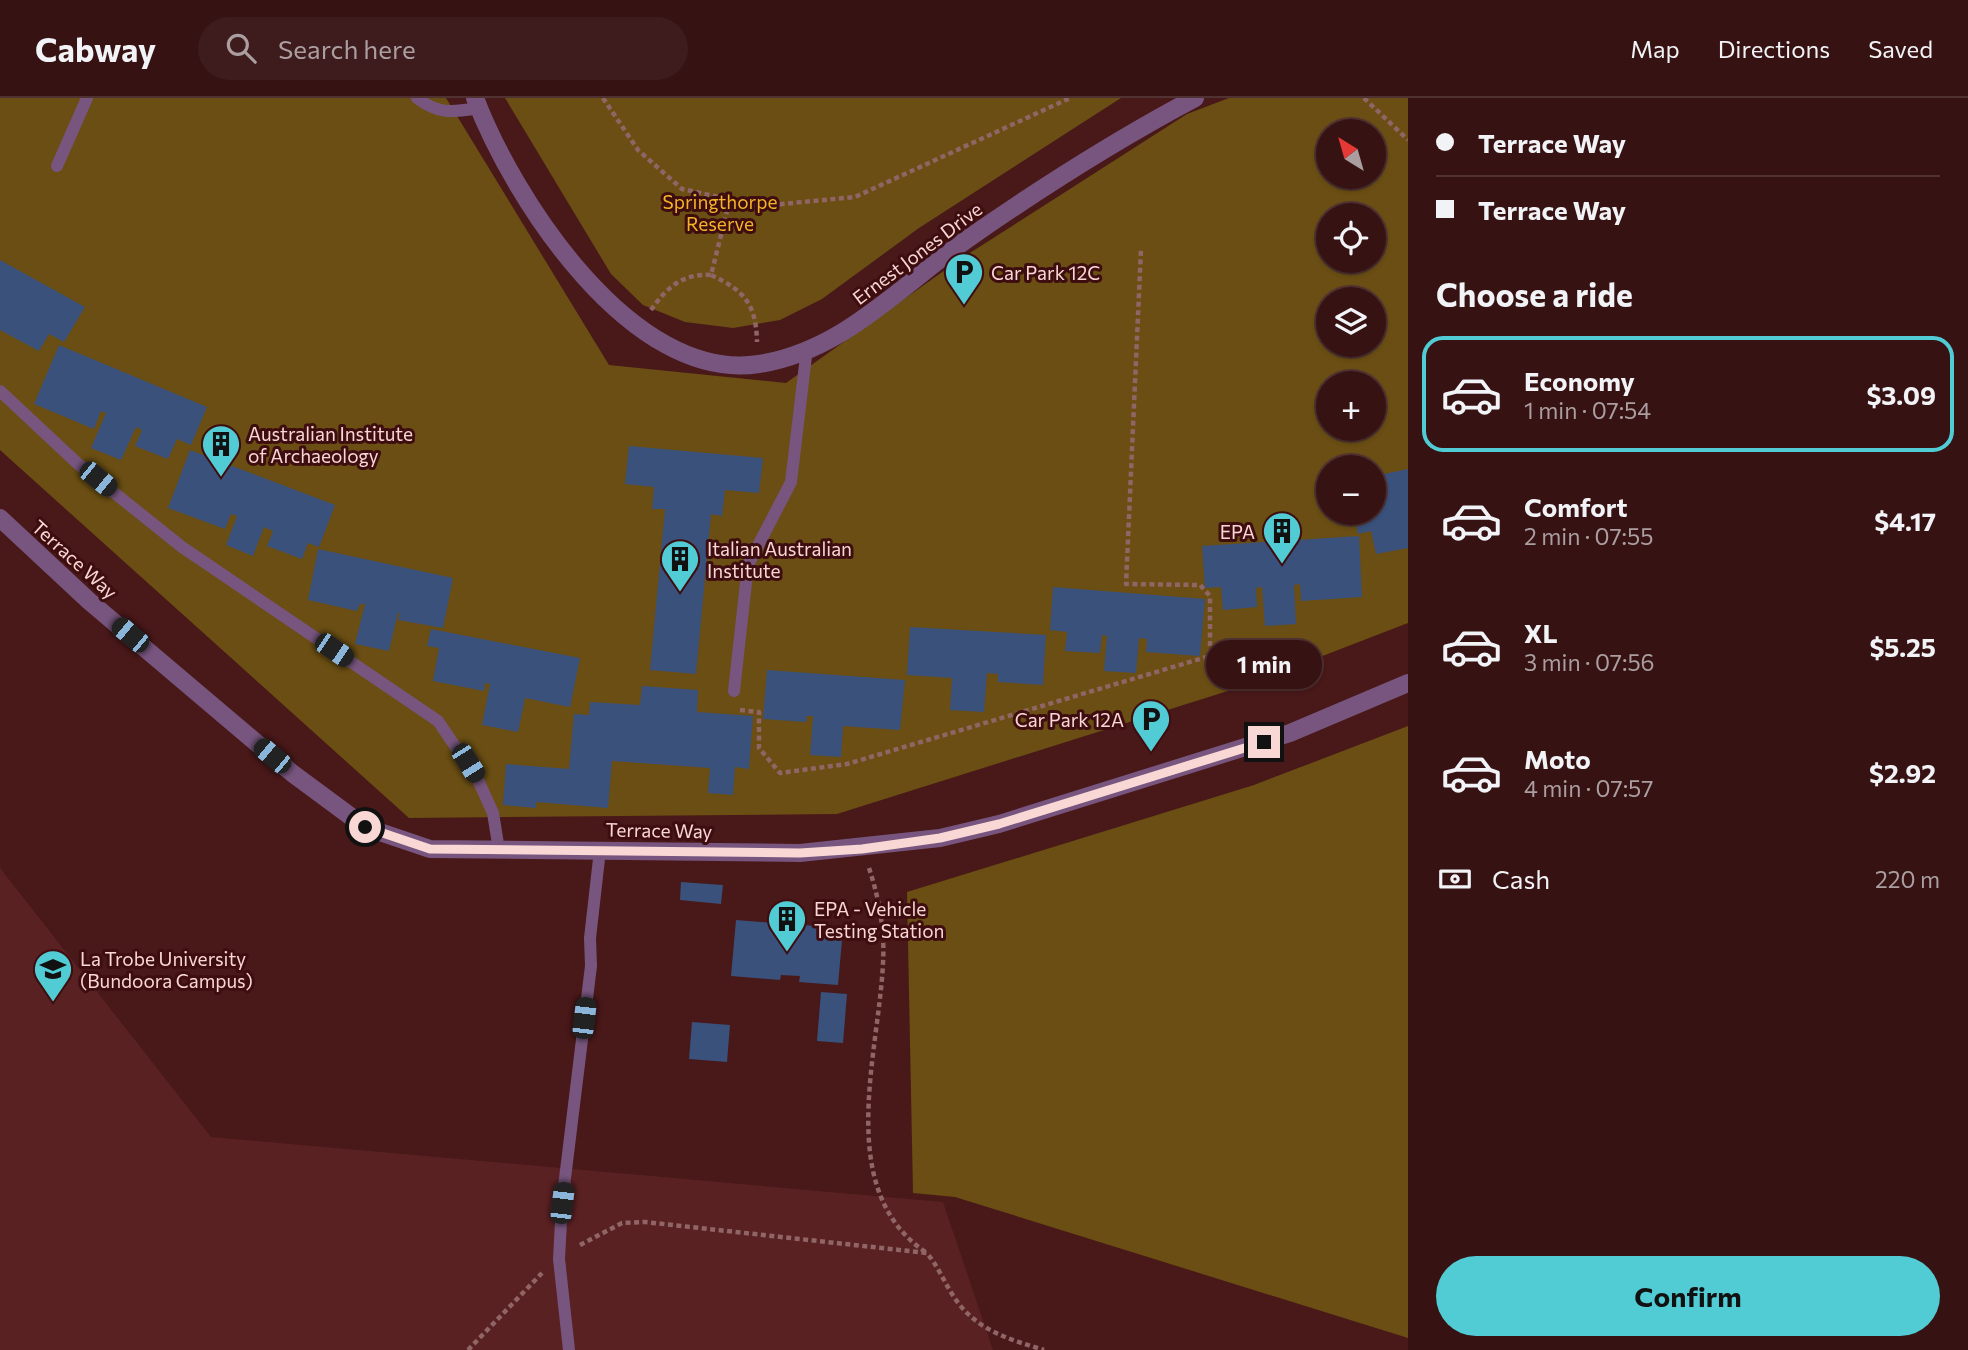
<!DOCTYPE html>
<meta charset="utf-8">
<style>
body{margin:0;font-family:Commissioner,sans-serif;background:#3e1b1c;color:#f1f3f6;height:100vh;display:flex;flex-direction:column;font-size:26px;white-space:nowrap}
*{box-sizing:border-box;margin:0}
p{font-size:23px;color:#aa9ea0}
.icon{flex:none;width:38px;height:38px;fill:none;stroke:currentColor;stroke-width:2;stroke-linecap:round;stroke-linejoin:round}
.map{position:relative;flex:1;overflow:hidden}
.side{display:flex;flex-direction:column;background:#371213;width:560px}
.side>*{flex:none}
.banner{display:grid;align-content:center;height:154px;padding:0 28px;background:#371213}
.needle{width:46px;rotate:323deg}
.buttons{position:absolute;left:1316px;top:21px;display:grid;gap:14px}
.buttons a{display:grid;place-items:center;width:70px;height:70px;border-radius:50%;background:#371213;box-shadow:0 2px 5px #0004,0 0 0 2px #513233;font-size:35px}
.end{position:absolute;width:32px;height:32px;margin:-16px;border:9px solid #f9d7d5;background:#111;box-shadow:0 0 0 4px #111}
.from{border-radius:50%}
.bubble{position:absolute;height:49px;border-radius:24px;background:#371213;box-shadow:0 2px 5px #0004,0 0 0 2px #513233;font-size:23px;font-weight:700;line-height:49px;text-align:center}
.car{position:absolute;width:21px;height:42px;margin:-21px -10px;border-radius:9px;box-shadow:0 0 5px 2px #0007;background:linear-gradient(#222 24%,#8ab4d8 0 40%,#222 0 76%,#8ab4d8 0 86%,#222 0)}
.banner b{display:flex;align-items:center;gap:24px;height:66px;font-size:26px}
.banner b+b{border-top:2px solid #513233}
.banner i{width:18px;height:18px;background:#f1f3f6}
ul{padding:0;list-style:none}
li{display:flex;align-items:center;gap:21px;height:116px;margin:0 14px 10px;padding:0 14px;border:4px solid transparent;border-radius:21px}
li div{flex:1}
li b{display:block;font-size:26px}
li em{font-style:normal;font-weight:700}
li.selected{border-color:#51ccd4}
li>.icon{width:63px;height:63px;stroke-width:1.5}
h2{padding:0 28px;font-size:32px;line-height:84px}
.pay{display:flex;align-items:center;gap:18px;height:77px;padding:0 28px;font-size:26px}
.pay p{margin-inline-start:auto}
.action{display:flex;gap:14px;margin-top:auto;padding:14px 28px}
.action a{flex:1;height:80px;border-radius:42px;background:#51ccd4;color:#111;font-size:28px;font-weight:700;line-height:80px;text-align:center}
header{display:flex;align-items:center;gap:42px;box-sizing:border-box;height:98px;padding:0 35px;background:#371213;border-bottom:2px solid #513233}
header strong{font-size:33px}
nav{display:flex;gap:38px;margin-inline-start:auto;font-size:24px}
.search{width:490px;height:63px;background:#3e1b1c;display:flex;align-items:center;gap:18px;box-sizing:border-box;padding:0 24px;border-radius:38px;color:#aa9ea0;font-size:26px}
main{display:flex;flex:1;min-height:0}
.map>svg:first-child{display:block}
</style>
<header>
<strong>Cabway</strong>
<div class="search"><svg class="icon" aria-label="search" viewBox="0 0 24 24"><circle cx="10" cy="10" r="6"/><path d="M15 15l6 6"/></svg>Search here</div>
<nav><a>Map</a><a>Directions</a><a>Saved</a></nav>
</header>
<main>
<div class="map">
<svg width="1408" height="1252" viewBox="0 0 1408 1252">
<rect width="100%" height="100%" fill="#491819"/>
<polygon fill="#5a2123" points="0,770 211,1039 943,1104 993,1252 0,1252"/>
<g fill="#6a4e13" fill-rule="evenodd">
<path d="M0,0h446l163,267 177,18 176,-125 225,-144 42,-16h179v525l-158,61 -413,130 -428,4 -409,-368zM1328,33h46v46h-46zM1328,117h46v46h-46zM1328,201h46v46h-46zM1328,285h46v46h-46zM1328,369h46v46h-46z"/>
<polygon points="505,0 1121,0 919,130 822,201 780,222 733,230 685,224 643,207 611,176"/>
<polygon points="1408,628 1408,1240 955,1099 913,1095 907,794 1254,687"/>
</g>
<g fill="#39517b">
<polygon points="0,162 85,209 64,244 49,236 39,253 0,232"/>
<polygon points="59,247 207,309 191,347 177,341 168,361 135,348 142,332 136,329 121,362 91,350 106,315 101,313 94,331 34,306"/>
<polygon points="629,348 763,360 759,395 725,392 722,418 711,416 696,576 650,572 665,411 652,411 654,389 625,386"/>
<polygon points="190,352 335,407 319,449 308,445 302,461 267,448 273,433 264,429 253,458 226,447 237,418 231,416 225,431 168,410"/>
<polygon points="1408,371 1408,450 1376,456 1371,433 1358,436 1356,425 1346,427 1344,415 1374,415 1374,378"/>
<polygon points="1359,438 1362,499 1301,503 1300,486 1294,487 1296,526 1265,528 1262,489 1256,490 1257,509 1223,512 1221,489 1205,490 1202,448"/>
<polygon points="318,451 453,480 443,530 398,522 400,515 398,515 389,553 355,546 365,506 360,506 357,513 308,502"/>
<polygon points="1053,489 1205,501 1200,558 1146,554 1147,541 1139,540 1136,575 1104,573 1107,538 1102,537 1100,555 1065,553 1067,534 1050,532"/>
<polygon points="910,529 1046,537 1043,587 998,584 998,576 987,575 984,614 950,612 952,580 907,577"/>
<polygon points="431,531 580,560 570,609 525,600 518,634 482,627 490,586 485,585 484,593 433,583 439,550 427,548"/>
<polygon points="767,572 905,582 900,632 843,628 841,659 810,657 813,618 807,618 806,624 763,621"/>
<polygon points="642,588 698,592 697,614 753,618 749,671 735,669 733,697 708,695 710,670 612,663 608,710 536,704 536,710 503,707 506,666 569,671 574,616 589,617 590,604 640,607"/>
<polygon points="681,784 723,787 721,806 680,802"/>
<polygon points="736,822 775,825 775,830 804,833 805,827 843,831 838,887 799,884 800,878 781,877 780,882 731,878"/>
<polygon points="821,894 847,896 843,945 817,943"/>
<polygon points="692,924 730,927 727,964 689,961"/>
</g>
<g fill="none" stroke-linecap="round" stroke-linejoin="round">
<g stroke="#906565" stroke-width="4.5" stroke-dasharray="5 3.5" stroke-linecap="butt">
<polyline points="603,0 638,52 682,91 761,108 855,99 1070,0"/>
<polyline points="1364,0 1408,42"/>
<path d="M711,177c34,16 45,29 46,67"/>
<path d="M651,212c15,-22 32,-37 60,-35l19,-76"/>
<polyline points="740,612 759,614 759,650 780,675 847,666 1210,558 1210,498 1200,487 1126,486 1141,151"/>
<path d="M869,770c10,30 16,63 14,95 -4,91 -50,228 44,290"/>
<path d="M580,1147l42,-22 23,-1 282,31c13,16 20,36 32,51 22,28 53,36 85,46"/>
<polyline points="468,1252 542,1175"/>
</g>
<g stroke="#77557e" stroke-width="12">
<path d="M417,0c22,17 36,14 62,10"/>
<polyline points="57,68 87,0"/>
<polyline points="0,293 77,365 182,449 438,623 478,682 493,715 499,752"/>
<polyline points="734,593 748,467 791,384 807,250"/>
<polyline points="569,1252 559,1161 562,1105 591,868 590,840 600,752"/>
</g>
<g stroke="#77557e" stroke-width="18">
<path d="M475,0c38,100 157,286 284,266 84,-13 141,-78 207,-124 73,-51 150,-100 229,-142"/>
<polyline points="0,420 89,503 292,675 365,729 430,751 800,755 940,740 999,726 1290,635 1408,585"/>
</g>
</g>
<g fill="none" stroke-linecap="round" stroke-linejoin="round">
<polyline stroke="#f9d7d5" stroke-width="9" points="365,729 430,751 800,755 862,751 940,740 999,726 1264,644"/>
</g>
<defs>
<g id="parking-pin" transform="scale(2.0125)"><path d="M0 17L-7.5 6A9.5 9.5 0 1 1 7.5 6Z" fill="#51ccd4" stroke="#3e0d10"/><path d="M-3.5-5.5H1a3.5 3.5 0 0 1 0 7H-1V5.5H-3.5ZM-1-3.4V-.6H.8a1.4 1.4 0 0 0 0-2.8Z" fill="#111"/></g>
<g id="building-pin" transform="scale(2.0125)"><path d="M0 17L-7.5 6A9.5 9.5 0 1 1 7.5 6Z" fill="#51ccd4" stroke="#3e0d10"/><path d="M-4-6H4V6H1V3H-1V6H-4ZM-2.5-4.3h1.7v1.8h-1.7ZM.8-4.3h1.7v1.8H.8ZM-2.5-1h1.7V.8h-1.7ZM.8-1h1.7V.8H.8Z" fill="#111"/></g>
<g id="university-pin" transform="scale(2.0125)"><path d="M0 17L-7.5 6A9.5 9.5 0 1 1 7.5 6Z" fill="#51ccd4" stroke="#3e0d10"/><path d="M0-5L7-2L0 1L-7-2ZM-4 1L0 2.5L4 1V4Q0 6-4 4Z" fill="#111"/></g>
</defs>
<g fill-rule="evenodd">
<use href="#parking-pin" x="964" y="174"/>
<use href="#building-pin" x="221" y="346"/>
<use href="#building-pin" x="1282" y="433"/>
<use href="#building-pin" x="680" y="461"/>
<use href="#parking-pin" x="1151" y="621"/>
<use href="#building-pin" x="787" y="821"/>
<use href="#university-pin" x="53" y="871"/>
</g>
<g text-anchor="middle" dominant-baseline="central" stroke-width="6" stroke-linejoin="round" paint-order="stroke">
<g font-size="19" fill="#f5b528" stroke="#3e0d10">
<text x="720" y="103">Springthorpe<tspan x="720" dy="22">Reserve</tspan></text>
</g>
<g font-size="19" fill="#f9d7d5" stroke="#3e0d10">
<text transform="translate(917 155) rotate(-37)">Ernest Jones Drive</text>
<text transform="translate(75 461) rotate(42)">Terrace Way</text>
<text transform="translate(659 732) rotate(1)">Terrace Way</text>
</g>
<g font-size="19" fill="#f9d7d5" stroke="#3e0d10" text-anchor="start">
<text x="991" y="174">Car Park 12C</text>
<text x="248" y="335">Australian Institute<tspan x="248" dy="22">of Archaeology</tspan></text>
<text x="1255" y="433" text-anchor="end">EPA</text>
<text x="707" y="450">Italian Australian<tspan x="707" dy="22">Institute</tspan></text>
<text x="1124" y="621" text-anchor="end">Car Park 12A</text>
<text x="814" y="810">EPA - Vehicle<tspan x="814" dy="22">Testing Station</tspan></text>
<text x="80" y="860">La Trobe University<tspan x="80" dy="22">(Bundoora Campus)</tspan></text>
</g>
</g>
</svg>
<div class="buttons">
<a><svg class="needle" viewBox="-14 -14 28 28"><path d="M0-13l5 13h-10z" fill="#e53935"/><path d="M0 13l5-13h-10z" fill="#aa9ea0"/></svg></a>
<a><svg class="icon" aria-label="locate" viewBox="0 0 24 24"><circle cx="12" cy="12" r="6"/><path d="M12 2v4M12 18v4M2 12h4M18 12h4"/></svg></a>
<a><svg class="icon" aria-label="layers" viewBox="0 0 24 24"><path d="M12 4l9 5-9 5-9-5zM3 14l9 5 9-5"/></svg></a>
<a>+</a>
<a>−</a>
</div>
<i class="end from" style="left:365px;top:729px"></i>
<i class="end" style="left:1264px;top:644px"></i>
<div class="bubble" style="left:1206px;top:542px;width:116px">1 min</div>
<i class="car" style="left:98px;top:381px;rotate:129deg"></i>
<i class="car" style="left:130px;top:537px;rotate:310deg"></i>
<i class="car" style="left:334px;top:552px;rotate:124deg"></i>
<i class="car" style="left:272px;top:658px;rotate:310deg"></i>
<i class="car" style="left:468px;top:665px;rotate:148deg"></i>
<i class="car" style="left:584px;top:920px;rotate:7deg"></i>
<i class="car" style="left:562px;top:1105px;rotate:7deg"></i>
</div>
<section class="side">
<div class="banner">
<b><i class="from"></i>Terrace Way</b>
<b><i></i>Terrace Way</b>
</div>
<h2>Choose a ride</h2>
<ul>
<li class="selected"><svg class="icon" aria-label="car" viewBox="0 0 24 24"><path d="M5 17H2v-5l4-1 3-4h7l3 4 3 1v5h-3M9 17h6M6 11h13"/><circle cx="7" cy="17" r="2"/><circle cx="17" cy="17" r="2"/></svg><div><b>Economy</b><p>1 min · 07:54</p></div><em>$3.09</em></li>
<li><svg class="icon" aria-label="car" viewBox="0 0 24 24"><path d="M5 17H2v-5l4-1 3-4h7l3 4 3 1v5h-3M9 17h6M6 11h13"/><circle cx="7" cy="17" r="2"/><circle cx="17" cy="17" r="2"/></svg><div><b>Comfort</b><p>2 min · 07:55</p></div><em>$4.17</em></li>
<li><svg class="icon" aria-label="car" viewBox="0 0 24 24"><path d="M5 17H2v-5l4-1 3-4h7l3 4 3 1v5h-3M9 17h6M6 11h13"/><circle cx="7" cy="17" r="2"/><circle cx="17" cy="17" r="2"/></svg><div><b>XL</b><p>3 min · 07:56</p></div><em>$5.25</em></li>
<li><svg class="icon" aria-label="car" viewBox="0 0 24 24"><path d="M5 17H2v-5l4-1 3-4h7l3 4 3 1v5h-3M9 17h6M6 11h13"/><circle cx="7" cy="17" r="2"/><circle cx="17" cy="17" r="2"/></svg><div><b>Moto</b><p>4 min · 07:57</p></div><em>$2.92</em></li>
</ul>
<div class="pay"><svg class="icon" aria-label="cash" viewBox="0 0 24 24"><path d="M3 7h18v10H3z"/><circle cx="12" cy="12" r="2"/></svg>Cash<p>220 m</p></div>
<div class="action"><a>Confirm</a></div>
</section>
</main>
